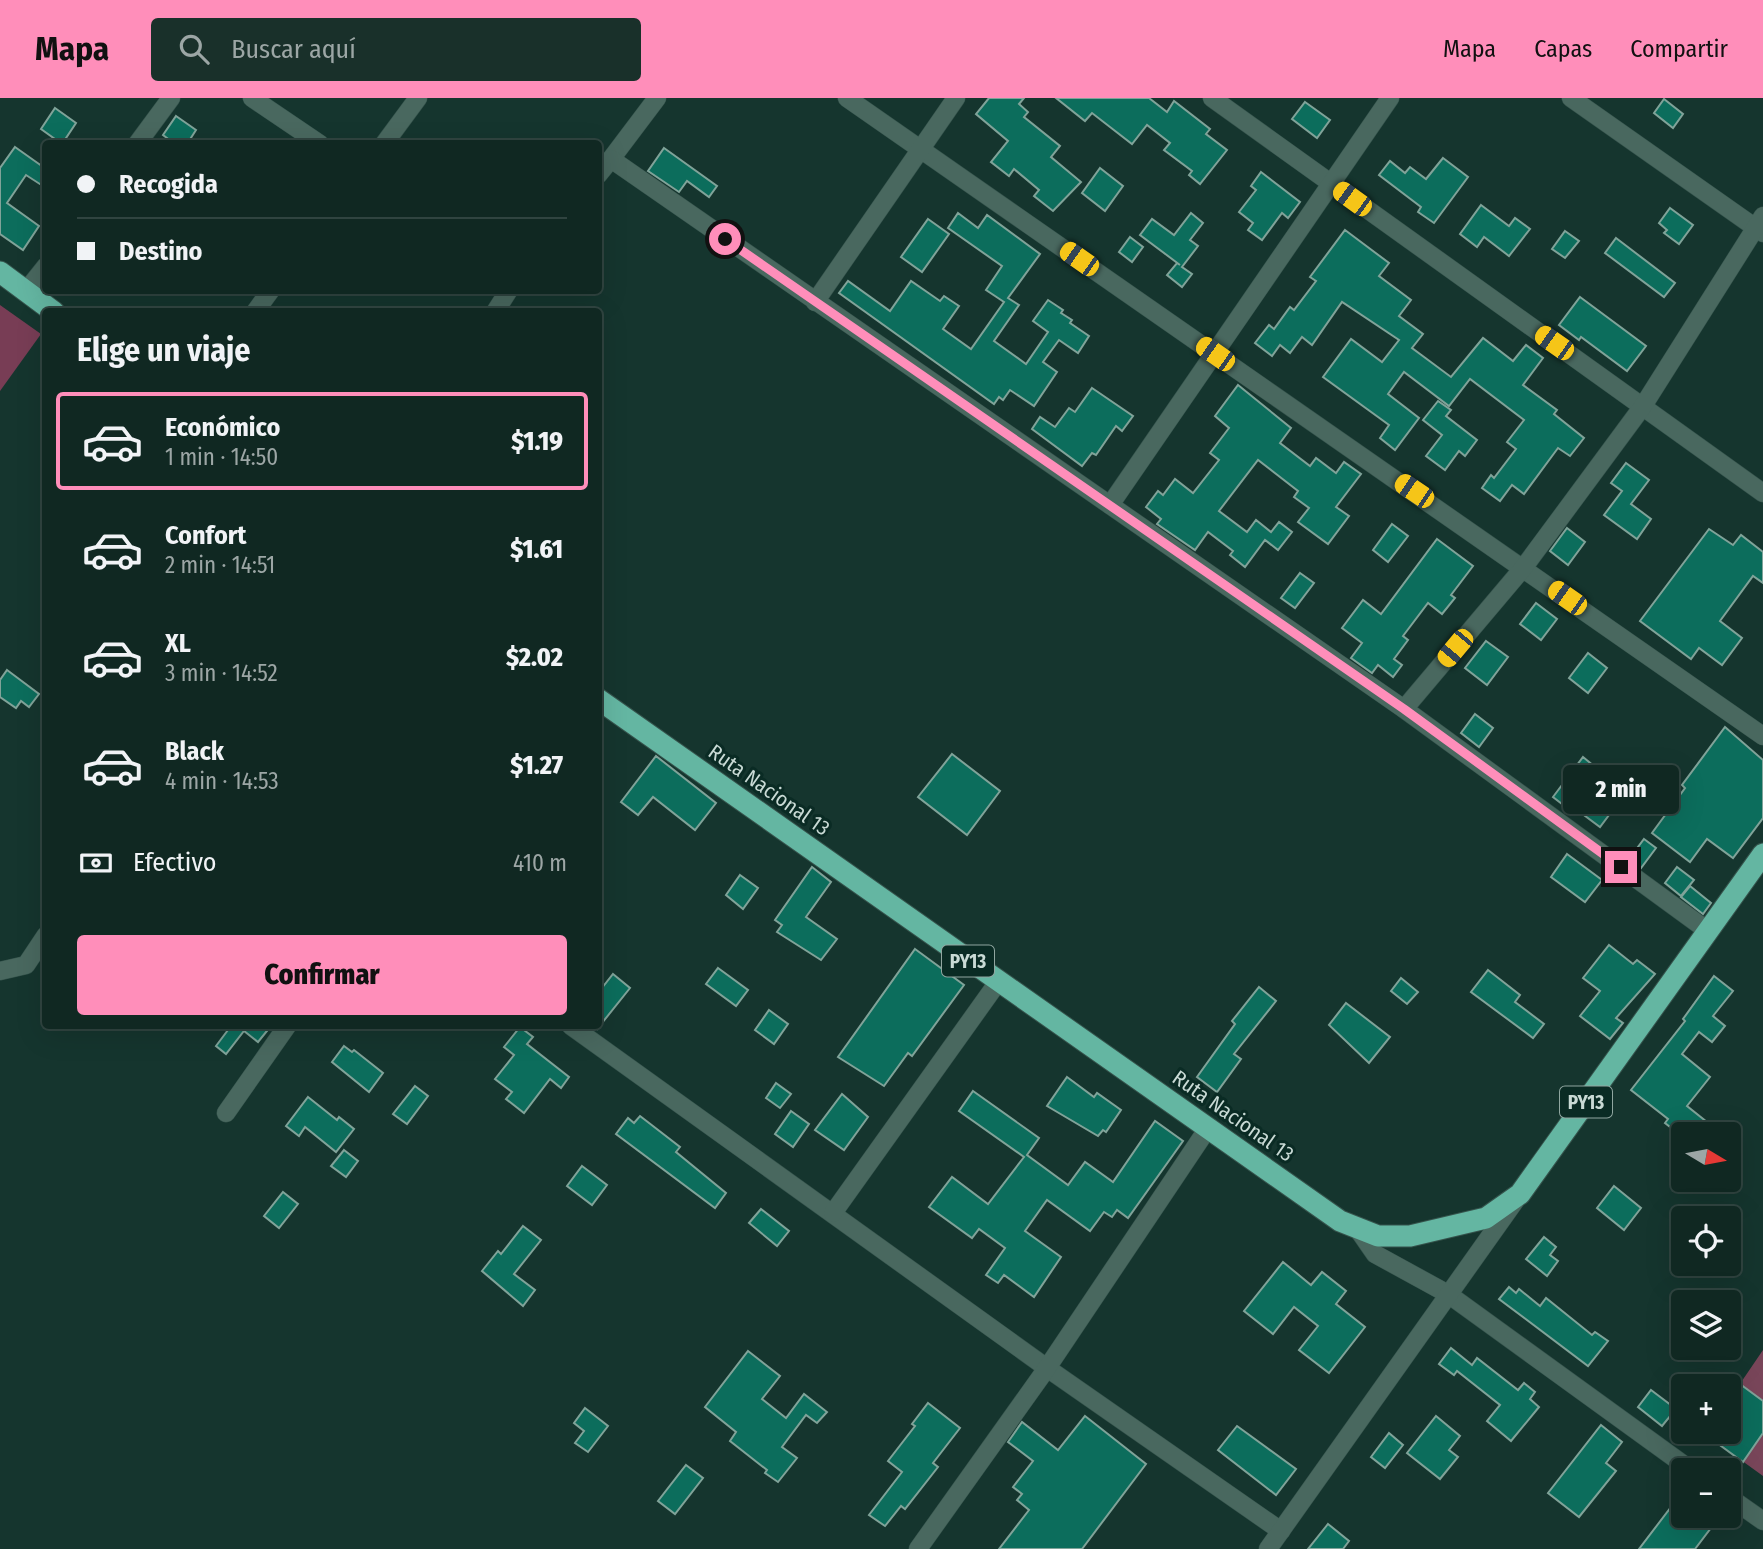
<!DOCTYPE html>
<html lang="es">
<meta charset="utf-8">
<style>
body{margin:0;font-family:"Fira Sans Condensed",sans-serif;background:#19302a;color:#f1f3f6;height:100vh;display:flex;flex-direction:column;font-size:26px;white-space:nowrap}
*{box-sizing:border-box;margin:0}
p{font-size:23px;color:#9ca6a5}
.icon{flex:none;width:38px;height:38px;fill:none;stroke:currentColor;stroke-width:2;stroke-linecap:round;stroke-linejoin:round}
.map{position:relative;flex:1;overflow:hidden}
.sheet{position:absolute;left:42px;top:210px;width:560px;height:721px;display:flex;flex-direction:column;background:#102822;border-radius:7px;box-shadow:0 7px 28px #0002,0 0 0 2px #304440}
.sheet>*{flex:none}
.banner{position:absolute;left:42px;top:42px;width:560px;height:154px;border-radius:7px;box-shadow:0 7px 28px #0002,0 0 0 2px #304440;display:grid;align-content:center;height:154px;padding:0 35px;background:#102822}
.needle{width:46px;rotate:100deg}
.fabs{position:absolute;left:1671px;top:1024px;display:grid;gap:14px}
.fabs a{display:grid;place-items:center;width:70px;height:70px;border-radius:7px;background:#102822;box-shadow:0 7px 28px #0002,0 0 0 2px #304440;font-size:35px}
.end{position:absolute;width:32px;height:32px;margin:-16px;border:9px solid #ff8eba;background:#111;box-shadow:0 0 0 4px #111}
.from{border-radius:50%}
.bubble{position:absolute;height:49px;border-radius:7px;background:#102822;box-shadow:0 7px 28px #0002,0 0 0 2px #304440;font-size:23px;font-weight:800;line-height:49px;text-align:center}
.car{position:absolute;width:21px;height:42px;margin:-21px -10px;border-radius:9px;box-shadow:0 0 5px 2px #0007;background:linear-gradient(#f5c518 24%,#345 0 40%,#f5c518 0 76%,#345 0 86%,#f5c518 0)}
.banner b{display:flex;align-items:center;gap:24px;height:66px;font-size:26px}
.banner b+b{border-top:2px solid #304440}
.banner i{width:18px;height:18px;background:#f1f3f6}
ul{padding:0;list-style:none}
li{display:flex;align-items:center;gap:21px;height:98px;margin:0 14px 10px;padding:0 21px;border:4px solid transparent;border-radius:7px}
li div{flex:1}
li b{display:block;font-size:26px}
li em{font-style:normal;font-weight:800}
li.active{border-color:#ff8eba}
li>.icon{width:63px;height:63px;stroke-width:1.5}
h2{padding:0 35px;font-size:32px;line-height:84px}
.pay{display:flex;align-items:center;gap:18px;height:77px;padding:0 35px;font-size:26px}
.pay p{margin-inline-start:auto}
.cta{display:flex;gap:14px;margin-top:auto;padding:14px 35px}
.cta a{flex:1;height:80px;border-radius:7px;background:#ff8eba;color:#111;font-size:28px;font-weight:800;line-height:80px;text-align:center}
header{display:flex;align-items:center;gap:42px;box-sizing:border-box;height:98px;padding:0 35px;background:#ff8eba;color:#111}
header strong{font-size:33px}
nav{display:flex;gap:38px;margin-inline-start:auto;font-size:24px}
.search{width:490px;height:63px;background:#19302a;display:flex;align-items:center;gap:18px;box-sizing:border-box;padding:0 24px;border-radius:7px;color:#9ca6a5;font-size:26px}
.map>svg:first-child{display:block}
</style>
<header>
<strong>Mapa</strong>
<div class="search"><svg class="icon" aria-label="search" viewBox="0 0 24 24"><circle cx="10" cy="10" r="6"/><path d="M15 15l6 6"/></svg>Buscar aquí</div>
<nav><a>Mapa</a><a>Capas</a><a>Compartir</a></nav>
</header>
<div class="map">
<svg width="1763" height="1451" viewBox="0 0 1763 1451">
<rect width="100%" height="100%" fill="#15352e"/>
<polygon fill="#79465a" points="1763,1252 1763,1378 1705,1336 1729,1334 1729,1302"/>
<polygon fill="#783d55" points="0,207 41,236 0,293"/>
<g fill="#0c6d5c" stroke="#80a399" stroke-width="2">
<polygon points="989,0 1024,0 1019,6 1028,14 1024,19 1060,48 1051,59 1081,84 1053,113 1034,98 1039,92 1014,71 1009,78 991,64 1008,43 976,16"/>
<polygon points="1056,0 1149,0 1167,14 1174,3 1210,31 1206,36 1227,52 1200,86 1189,77 1192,73 1164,52 1170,45 1147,27 1132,46 1092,15 1085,23"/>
<polygon points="1664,1 1683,16 1673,30 1654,15"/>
<polygon points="1305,4 1330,22 1317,40 1292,21"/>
<polygon points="55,10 76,25 62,46 41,31"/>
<polygon points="176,18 196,32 187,46 175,46 163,37"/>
<polygon points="15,49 46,71 46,90 26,77 7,105 39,128 23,152 0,136 0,70"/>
<polygon points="664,50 717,88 709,99 687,83 679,94 648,73"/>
<polygon points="1443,60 1468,79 1434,125 1418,114 1421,109 1379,77 1390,63 1405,75 1410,69 1426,81"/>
<polygon points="1100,70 1123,88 1105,113 1082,95"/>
<polygon points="1261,74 1300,104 1288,120 1282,115 1262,142 1248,132 1253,125 1239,114 1256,92 1251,88"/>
<polygon points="1481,107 1509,128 1515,120 1530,131 1509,158 1484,139 1477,149 1460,136"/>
<polygon points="1670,110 1693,127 1679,146 1664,135 1667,132 1659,125"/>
<polygon points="958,115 978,130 987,117 1040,156 1008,200 1019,207 994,243 1026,266 1048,234 1033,223 1048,202 1063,212 1061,215 1072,222 1070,225 1089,238 1078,255 1059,242 1043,264 1057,274 1034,308 1010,292 1003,302 999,299 994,306 839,195 848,183 890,213 911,183 940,203 944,198 959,208 943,231 971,251 1004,204 986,192 1002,168 948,130"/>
<polygon points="1191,115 1203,125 1190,142 1198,148 1182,169 1192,176 1182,189 1167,177 1177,165 1180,167 1140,137 1152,121 1174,137"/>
<polygon points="928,121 949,136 922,174 901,159"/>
<polygon points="1345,132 1389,165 1379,178 1411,202 1399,218 1423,236 1412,250 1451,279 1483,240 1513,263 1526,247 1543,260 1523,287 1557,312 1554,316 1584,340 1570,358 1558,350 1524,396 1512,387 1500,403 1482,390 1491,377 1494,380 1516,351 1507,344 1524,322 1470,281 1449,308 1404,274 1388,296 1419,320 1395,352 1380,340 1389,327 1323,279 1351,241 1382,264 1399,242 1342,204 1312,247 1302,239 1290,255 1280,247 1272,258 1255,245 1269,227 1274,231 1290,209 1294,212 1316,183 1310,179"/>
<polygon points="1565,133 1579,143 1565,160 1552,151"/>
<polygon points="1130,139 1143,149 1132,164 1119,154"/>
<polygon points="1616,140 1675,185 1664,199 1605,155"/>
<polygon points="1580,199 1646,248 1627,273 1581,239 1579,242 1559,227"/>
<polygon points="1238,287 1291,330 1280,345 1310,368 1316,360 1336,375 1344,364 1361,376 1336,409 1349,418 1328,446 1298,424 1309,410 1294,399 1298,393 1258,362 1219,413 1247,434 1256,422 1271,434 1279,424 1292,434 1278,452 1265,442 1245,469 1230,457 1233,453 1208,434 1195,452 1157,426 1161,421 1146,409 1158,393 1163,397 1175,381 1193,395 1219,362 1210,355 1229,330 1215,318"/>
<polygon points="1092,290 1133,318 1122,333 1116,328 1096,357 1092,355 1082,368 1032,331 1040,319 1055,329 1069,310 1075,314"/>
<polygon points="1438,303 1451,312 1446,318 1477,342 1465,358 1459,353 1445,372 1426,358 1442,337 1423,322"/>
<polygon points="1626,365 1649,382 1631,406 1651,421 1637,441 1604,417 1622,393 1611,385"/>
<polygon points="1392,426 1408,438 1388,464 1373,452"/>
<polygon points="1567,430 1585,444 1568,467 1550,453"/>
<polygon points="1709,431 1733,447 1741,437 1763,454 1763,485 1753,478 1720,523 1742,540 1722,567 1699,550 1691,561 1640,523"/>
<polygon points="1437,441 1473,468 1451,497 1455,500 1442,516 1428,505 1403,538 1408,542 1394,561 1402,567 1393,579 1378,567 1372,575 1351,560 1362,545 1342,530 1363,502 1381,516"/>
<polygon points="1300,475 1314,485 1295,510 1281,500"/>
<polygon points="1536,505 1557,521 1541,542 1520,526"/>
<polygon points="1486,543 1508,559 1487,587 1465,570"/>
<polygon points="1588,555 1607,570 1588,595 1569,580"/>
<polygon points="7,572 39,596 29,609 21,603 16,610 0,599 0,582"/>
<polygon points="1475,616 1493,630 1479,649 1461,635"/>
<polygon points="1725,629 1763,662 1763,720 1733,760 1707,741 1690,764 1652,735 1685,690 1682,687"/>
<polygon points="952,656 1000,693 967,737 918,699"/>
<polygon points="656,658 716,705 695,732 653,699 638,717 621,704"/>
<polygon points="1583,659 1600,673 1588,689 1615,709 1600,729 1573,709 1571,713 1553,699"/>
<polygon points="1644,741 1656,750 1641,770 1629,761"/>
<polygon points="1567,756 1602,782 1585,804 1551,779"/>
<polygon points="812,769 831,784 806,819 837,841 821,862 777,834 782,827 775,822"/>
<polygon points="1677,769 1694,782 1681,798 1665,785"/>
<polygon points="740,777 758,790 743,811 726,797"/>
<polygon points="1690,788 1711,805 1703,816 1681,799"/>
<polygon points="1609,847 1633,866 1637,862 1655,876 1616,920 1623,925 1610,941 1580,918 1600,893 1583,880"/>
<polygon points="915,851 964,887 912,958 908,955 884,988 838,959"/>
<polygon points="718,870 748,892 736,908 706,886"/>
<polygon points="1488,872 1520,897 1515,904 1544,926 1533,940 1471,894"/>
<polygon points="613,876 630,890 598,930 598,895"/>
<polygon points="1714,878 1733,893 1713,918 1725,928 1712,944 1699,934 1682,956 1710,979 1687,1008 1722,1036 1679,1036 1665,1025 1668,1021 1631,992 1685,923 1683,921"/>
<polygon points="1401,880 1418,894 1407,906 1391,893"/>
<polygon points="1259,889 1276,903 1234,956 1241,961 1217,994 1197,979 1235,926 1232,923"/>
<polygon points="1346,905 1390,939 1369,965 1329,927"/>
<polygon points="769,912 788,926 774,946 755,932"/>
<polygon points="231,928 271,928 258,944 244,933 226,956 216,948"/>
<polygon points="520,929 533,939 527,946 569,979 561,990 550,981 524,1015 506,1001 512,994 495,981 514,957 504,949"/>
<polygon points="344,948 352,954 354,952 383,975 369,994 332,964"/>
<polygon points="1067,979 1094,999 1097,995 1121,1012 1106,1034 1103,1032 1098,1038 1047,1008"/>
<polygon points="776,985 791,996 780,1010 766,1000"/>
<polygon points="415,988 428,998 407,1026 393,1016"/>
<polygon points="973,993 1039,1040 1027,1057 1068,1087 1085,1064 1113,1084 1155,1023 1183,1043 1128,1120 1117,1112 1112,1119 1104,1114 1090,1133 1047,1102 1025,1133 1061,1159 1034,1199 1004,1177 998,1185 986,1177 1005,1150 979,1131 972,1140 929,1109 952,1079 988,1106 1024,1059 959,1013"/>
<polygon points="842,996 868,1019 844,1052 815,1032"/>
<polygon points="308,999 337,1022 339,1019 354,1031 336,1054 305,1029 299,1038 286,1028"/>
<polygon points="791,1013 809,1026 793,1049 775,1036"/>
<polygon points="640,1018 680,1049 676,1054 726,1095 715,1110 616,1036 628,1020 634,1025"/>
<polygon points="344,1052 358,1063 346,1079 331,1068"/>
<polygon points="582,1068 607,1087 592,1107 567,1088"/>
<polygon points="1614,1088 1641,1110 1624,1132 1597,1110"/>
<polygon points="283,1094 298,1106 279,1130 264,1118"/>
<polygon points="761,1111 789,1133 777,1148 749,1125"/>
<polygon points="523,1128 541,1142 514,1176 535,1192 523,1208 482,1173 498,1153 501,1156"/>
<polygon points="1544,1139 1556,1149 1550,1157 1558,1163 1547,1178 1526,1161"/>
<polygon points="1283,1164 1311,1187 1322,1174 1346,1193 1336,1206 1365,1229 1329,1275 1299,1252 1318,1228 1294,1209 1273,1236 1244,1213"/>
<polygon points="1509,1189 1516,1195 1519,1191 1540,1208 1546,1200 1592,1237 1595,1234 1608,1243 1588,1268 1499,1201"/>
<polygon points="1451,1250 1472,1267 1477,1260 1518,1292 1524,1285 1535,1294 1530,1301 1539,1309 1511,1343 1487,1323 1500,1307 1457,1273 1454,1277 1439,1266"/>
<polygon points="748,1253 780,1278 762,1301 786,1320 804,1296 827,1314 817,1325 806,1317 782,1349 797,1360 778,1384 765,1375 767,1372 730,1343 736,1334 705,1309"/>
<polygon points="1740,1286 1763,1303 1763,1335 1743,1364 1702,1334 1729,1334 1729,1302"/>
<polygon points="1651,1292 1676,1311 1662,1328 1638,1309"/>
<polygon points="928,1305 960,1330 933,1365 938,1369 905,1411 901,1408 885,1428 869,1417 902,1374 888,1363 915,1328 912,1326"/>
<polygon points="585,1310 608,1328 588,1354 575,1345 584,1333 574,1325"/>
<polygon points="1085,1318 1146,1366 1082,1451 999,1451 1029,1412 1017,1402 1022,1396 1013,1389 1033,1363 1008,1344 1022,1324 1058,1352"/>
<polygon points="1436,1318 1460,1338 1449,1352 1458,1359 1440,1381 1407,1355"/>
<polygon points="1601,1327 1622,1344 1606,1365 1616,1373 1579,1419 1548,1395"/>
<polygon points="1237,1328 1296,1371 1276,1397 1218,1352"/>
<polygon points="1389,1335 1403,1347 1385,1370 1371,1359"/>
<polygon points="686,1367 703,1380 675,1416 658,1403"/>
<polygon points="1684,1392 1684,1418 1703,1418 1714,1426 1695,1451 1639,1451"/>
<polygon points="1328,1426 1349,1443 1343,1451 1308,1451"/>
</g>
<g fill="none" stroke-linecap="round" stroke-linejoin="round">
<g stroke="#35534c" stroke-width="19">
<g id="street">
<polyline points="252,0 320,46"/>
<polyline points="847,0 1763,638"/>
<polyline points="1212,0 1763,395"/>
<polyline points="1571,0 1763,135"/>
<polyline points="137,46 171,0"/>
<polyline points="384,46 418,0"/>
<polyline points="611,61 657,0"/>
<polyline points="598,77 611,61 1404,611 1708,833"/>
<polyline points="26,193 46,168"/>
<polyline points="815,204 956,0"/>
<polyline points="255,214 271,192"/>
<polyline points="495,214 509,192"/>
<polyline points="1110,407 1390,0"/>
<polyline points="1404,611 1524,469 1643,308 1763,118"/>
<polyline points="0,873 26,867 46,837"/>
<polyline points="571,928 1047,1270 1281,1433"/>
<polyline points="226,1015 287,928"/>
<polyline points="833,1115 998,884"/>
<polyline points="1357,1130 1375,1156 1448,1196 1691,1372"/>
<polyline points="1729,1399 1763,1423"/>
<polyline points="918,1451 1047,1270 1208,1030"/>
<polyline points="1268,1451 1515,1103"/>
</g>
</g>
<g stroke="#35534c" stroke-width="23">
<g id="highway">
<polyline points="0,174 54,214"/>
<polyline points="598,601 1340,1123 1378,1138 1410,1138 1486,1120 1520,1096 1763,756"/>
</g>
</g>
<use href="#street" stroke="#49685f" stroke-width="18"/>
<use href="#highway" stroke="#64b6a2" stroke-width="21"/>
</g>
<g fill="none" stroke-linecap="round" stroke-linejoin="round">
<polyline stroke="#ff8eba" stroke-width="9" points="725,141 1404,611 1621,769"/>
</g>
<g text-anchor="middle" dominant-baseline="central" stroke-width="6" stroke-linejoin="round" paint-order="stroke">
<g fill="#0a2b24" stroke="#90a6a0" stroke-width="2">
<rect x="942" y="847.5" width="52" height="31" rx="5"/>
<rect x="1560" y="988.5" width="52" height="31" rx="5"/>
</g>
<g font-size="19" font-weight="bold" fill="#c9dad5">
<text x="968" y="863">PY13</text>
<text x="1586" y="1004">PY13</text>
</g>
<g font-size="21" fill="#c9dad5" stroke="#0a2b24">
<text transform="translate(769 692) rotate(35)">Ruta Nacional 13</text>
<text transform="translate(1233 1018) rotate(35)">Ruta Nacional 13</text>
</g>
</g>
</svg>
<div class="fabs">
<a><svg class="needle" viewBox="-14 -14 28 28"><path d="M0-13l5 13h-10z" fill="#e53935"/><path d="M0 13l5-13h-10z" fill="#9ca6a5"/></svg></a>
<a><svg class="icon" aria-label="locate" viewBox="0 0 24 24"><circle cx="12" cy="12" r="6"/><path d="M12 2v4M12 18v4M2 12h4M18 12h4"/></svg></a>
<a><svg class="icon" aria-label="layers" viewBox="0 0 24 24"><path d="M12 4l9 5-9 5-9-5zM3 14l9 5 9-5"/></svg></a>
<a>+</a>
<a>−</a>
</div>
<i class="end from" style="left:725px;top:141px"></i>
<i class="end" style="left:1621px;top:769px"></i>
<div class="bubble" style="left:1563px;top:667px;width:116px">2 min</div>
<i class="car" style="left:1352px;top:101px;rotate:306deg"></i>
<i class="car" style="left:1079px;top:161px;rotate:305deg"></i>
<i class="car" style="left:1554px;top:245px;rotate:305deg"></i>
<i class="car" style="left:1215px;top:256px;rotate:305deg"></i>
<i class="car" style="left:1414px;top:393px;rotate:304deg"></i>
<i class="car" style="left:1567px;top:500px;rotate:305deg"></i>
<i class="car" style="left:1455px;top:550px;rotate:220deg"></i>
<div class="banner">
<b><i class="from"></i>Recogida</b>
<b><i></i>Destino</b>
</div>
<section class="sheet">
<h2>Elige un viaje</h2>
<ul>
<li class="active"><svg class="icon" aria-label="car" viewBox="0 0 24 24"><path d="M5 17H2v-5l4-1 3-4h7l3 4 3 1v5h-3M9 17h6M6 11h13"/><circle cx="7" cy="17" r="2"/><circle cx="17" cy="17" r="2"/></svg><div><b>Económico</b><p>1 min · 14:50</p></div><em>$1.19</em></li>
<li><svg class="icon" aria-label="car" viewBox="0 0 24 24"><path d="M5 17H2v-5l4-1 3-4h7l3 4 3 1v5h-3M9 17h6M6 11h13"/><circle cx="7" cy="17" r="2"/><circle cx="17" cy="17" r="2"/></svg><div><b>Confort</b><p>2 min · 14:51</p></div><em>$1.61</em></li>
<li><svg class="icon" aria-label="car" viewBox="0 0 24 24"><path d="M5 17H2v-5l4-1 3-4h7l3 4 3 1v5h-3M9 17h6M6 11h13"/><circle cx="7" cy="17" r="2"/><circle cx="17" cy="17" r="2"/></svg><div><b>XL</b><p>3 min · 14:52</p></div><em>$2.02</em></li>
<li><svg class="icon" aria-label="car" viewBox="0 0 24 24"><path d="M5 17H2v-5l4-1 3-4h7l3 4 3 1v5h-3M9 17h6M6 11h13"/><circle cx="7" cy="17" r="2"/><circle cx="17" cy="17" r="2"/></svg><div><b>Black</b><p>4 min · 14:53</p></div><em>$1.27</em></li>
</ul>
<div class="pay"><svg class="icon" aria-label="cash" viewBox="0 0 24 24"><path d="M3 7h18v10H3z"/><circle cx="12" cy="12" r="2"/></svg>Efectivo<p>410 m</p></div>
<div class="cta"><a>Confirmar</a></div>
</section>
</div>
